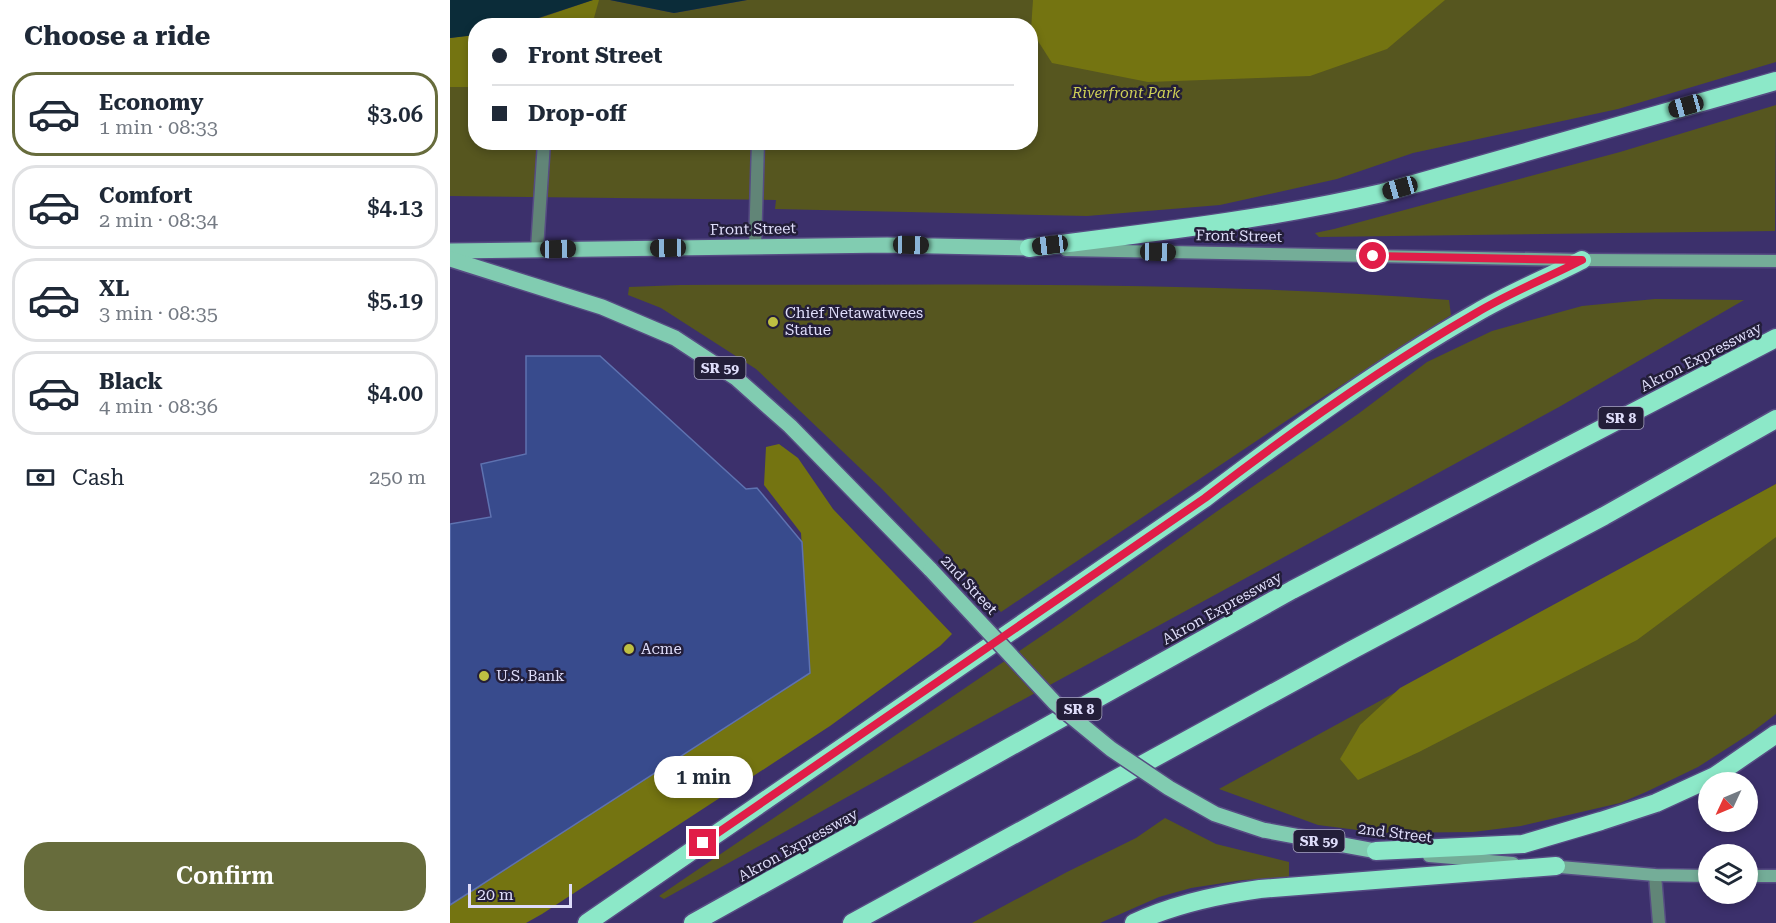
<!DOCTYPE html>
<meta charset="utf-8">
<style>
body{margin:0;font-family:"Roboto Serif",serif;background:#f6f6f7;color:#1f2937;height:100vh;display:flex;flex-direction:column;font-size:22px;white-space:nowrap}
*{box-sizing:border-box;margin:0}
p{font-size:20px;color:#747a83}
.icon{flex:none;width:33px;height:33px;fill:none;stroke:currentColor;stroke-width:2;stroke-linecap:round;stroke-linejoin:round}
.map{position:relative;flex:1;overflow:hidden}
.panel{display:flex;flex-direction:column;background:#fff;width:450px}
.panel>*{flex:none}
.top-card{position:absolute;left:18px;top:18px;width:570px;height:132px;border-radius:24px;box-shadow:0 3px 9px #0003;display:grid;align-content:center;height:132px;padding:0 24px;background:#fff}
.needle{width:39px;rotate:226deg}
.tools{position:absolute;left:1248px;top:772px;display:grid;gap:12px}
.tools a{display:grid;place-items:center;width:60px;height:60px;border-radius:50%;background:#fff;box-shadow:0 3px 9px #0003;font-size:30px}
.scale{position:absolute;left:18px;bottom:15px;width:104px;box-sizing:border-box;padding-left:6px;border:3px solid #dfddfa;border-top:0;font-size:16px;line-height:21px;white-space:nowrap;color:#dfddfa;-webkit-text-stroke:4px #231e39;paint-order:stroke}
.end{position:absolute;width:27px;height:27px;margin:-14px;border:8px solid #e11d48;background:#fff;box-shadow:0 0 0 3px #fff}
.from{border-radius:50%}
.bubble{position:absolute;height:42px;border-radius:21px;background:#fff;box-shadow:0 3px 9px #0003;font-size:20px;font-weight:600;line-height:42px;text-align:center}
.car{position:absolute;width:18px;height:36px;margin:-18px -9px;border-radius:8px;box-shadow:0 0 4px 2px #0007;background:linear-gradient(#222 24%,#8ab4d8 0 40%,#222 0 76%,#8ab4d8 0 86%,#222 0)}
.top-card b{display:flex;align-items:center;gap:21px;height:57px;font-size:22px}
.top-card b+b{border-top:2px solid #e0e1e3}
.top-card i{width:15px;height:15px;background:#1f2937}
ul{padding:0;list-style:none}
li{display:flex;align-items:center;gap:18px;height:84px;margin:0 12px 9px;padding:0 12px;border:3px solid #e0e1e3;border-radius:24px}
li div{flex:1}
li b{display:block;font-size:22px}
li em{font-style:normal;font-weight:600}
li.selected{border-color:#676c3c}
li>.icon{width:54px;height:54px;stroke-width:1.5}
h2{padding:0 24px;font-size:27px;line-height:72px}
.pay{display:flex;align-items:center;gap:15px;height:66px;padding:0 24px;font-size:22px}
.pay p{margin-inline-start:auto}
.cta{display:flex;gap:12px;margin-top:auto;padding:12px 24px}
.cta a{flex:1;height:69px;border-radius:24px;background:#676c3c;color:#fff;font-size:24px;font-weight:600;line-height:69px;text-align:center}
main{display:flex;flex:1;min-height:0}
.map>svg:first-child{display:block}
</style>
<main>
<section class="panel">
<h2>Choose a ride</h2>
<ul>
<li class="selected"><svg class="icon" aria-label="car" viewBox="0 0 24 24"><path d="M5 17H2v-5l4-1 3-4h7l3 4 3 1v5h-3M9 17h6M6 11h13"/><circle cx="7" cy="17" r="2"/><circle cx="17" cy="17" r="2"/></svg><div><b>Economy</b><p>1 min · 08:33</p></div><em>$3.06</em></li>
<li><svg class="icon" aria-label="car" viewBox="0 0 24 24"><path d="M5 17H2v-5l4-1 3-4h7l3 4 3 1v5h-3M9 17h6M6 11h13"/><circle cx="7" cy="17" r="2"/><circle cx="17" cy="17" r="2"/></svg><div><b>Comfort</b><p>2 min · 08:34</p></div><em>$4.13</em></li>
<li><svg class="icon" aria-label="car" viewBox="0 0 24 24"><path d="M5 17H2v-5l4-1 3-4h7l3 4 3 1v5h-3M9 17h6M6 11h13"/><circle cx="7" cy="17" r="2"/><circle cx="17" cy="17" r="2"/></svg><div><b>XL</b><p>3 min · 08:35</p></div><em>$5.19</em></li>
<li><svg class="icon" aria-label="car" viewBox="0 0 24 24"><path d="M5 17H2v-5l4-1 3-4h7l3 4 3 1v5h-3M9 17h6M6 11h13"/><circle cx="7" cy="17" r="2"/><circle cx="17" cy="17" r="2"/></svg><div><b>Black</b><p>4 min · 08:36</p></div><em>$4.00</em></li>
</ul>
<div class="pay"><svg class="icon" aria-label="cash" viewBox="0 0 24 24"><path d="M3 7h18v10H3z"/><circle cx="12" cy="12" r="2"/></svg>Cash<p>250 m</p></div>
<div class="cta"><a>Confirm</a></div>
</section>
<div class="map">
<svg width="1326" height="923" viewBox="0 0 1326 923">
<rect width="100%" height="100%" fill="#3c306c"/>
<g fill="#56561f">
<polygon points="143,0 160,0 224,13 297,0 1326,0 1326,62 1168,109 963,153 887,179 770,205 637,216 325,209 326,200 0,196 0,38 25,35 26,142 580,142 580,26 67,25"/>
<polygon points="1326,105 1325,231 869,237 865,233 884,229 1170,152"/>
<path d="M230,285c256,0 513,-5 769,15l2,15 -162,104 -288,193 -119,-123 -126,-120 -95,-61 -33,-13 1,-8z"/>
<polygon points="1205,299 1294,300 1109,407 521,728 214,899 209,896 612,622 766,512 908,414 977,362 1042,331 1132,306"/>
<polygon points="1326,484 1326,714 1301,733 1248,767 1196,792 1170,803 1071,826 1023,832 931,833 868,825 769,789"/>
<polygon points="715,818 766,844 839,862 839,878 793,880 741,888 709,897 650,923 522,923 617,872 686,838"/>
</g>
<g fill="#747411">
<polygon points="143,0 149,0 142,25 67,26"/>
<polygon points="583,0 995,0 937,49 860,76 698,82 602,63 581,30"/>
<polygon points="25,35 25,87 0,87 0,38"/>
<polygon points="329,444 348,458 383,509 502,634 490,646 380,726 92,914 76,923 0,923 0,905 360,673 351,533 314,485 316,447"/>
<polygon points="1326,484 1326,537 1187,640 969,752 908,780 890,759 910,725 950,688"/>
</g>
<g fill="#0b2c39">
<polygon points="0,0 143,0 67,25 26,26 25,35 0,38"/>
<polygon points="160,0 297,0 224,13"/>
</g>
<polygon fill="#384b8d" stroke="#5e72b0" stroke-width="1.5" points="76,356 150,356 296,489 307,488 352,542 360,673 0,905 0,524 41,517 31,464 76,454"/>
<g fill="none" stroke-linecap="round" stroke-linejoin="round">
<g stroke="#564c83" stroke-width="15">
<g id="lane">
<polyline points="305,247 308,142"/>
<polyline points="87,249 94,142"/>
</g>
</g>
<g stroke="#564c83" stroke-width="15">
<polyline id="street" points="1205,875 1209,923"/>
</g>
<g stroke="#564c83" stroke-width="15">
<g id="secondary">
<polyline points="616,250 1132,260 1326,261"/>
<polyline points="979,856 1063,863"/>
<polyline points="1098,866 1205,875 1258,876"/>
<polyline points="1298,876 1326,876"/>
</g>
</g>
<g stroke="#564c83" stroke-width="18">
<g id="primary">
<polyline points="0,251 437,245 579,248"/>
<polyline points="0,259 152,307 225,338 286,378 340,426 481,570"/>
<polyline points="813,830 926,851"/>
</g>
</g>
<g stroke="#564c83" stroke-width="21">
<g id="highway">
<path d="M579,248c118,-15 236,-28 353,-55l394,-112"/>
<polyline points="926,851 1073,844 1151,821 1206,803 1265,776 1326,734"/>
<path d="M137,923l618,-425c87,-66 176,-131 271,-185 34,-20 71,-35 106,-53"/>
<polyline points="243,923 842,590 1326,338"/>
<polyline points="402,923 900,651 1154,516 1326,419"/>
<path d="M684,923c40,-19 83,-28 126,-34l296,-23"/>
</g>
</g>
<use href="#lane" stroke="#618577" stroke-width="12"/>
<use href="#street" stroke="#618577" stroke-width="12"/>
<use href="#secondary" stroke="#74ad98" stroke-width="12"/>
<use href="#primary" stroke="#81ccb1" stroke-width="15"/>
<use href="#highway" stroke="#8ce8c8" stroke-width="18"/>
<g stroke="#564c83" stroke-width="18" stroke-linecap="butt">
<polyline id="primary-bridge" points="481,570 605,703 661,749 719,788 765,814 813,830"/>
</g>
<use href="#primary-bridge" stroke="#81ccb1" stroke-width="15"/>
</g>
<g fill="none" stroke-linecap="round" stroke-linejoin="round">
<path stroke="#e11d48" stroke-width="8" d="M253,843l502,-345c87,-67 176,-130 271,-185 33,-20 71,-35 106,-53l-209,-4"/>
</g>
<g fill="#bebf42" stroke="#231e39" stroke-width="2">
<circle cx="323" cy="322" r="6"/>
<circle cx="179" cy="649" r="6"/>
<circle cx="34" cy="676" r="6"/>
</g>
<g text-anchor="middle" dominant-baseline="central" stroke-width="5" stroke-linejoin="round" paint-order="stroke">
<g fill="#231e39" stroke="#a7a4c0" stroke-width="1.5">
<rect x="244.5" y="357" width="51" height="22" rx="4.5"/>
<rect x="1148.5" y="407" width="45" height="22" rx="4.5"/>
<rect x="606.5" y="698" width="45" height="22" rx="4.5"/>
<rect x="843.5" y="830" width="51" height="22" rx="4.5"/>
</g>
<g font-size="14" font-weight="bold" fill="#dfddfa">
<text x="270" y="368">SR 59</text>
<text x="1171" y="418">SR 8</text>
<text x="629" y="709">SR 8</text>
<text x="869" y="841">SR 59</text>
</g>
<g font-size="15" font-style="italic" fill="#cecf56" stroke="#231e39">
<text x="676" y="93">Riverfront Park</text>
</g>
<g font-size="15" fill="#dfddfa" stroke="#231e39">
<text transform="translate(303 229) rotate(-1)">Front Street</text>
<text transform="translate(789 236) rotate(1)">Front Street</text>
<text transform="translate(1251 357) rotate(-27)">Akron Expressway</text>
<text transform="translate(519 585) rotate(47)">2nd Street</text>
<text transform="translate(772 608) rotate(-29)">Akron Expressway</text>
<text transform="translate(945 833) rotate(7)">2nd Street</text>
<text transform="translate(348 845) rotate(-29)">Akron Expressway</text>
</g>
<g font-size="15" fill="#dfddfa" stroke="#231e39" text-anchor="start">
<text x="335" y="313">Chief Netawatwees<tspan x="335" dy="17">Statue</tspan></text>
<text x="191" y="649">Acme</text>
<text x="46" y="676">U.S. Bank</text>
</g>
</g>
</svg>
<div class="tools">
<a><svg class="needle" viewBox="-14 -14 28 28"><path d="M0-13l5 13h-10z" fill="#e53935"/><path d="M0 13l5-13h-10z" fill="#747a83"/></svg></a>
<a><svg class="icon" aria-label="layers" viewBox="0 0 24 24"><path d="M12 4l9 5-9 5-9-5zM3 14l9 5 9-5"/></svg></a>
</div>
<div class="scale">20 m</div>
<i class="end from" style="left:923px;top:256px"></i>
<i class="end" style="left:253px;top:843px"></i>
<div class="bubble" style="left:204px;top:756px;width:99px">1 min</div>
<i class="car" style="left:1236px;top:106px;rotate:254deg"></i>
<i class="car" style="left:950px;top:188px;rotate:254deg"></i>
<i class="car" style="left:461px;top:245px;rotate:91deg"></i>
<i class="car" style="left:600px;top:245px;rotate:263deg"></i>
<i class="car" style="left:218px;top:248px;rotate:269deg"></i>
<i class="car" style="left:108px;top:249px;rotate:89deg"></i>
<i class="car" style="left:708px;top:252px;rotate:91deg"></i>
<div class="top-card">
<b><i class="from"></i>Front Street</b>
<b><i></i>Drop-off</b>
</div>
</div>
</main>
